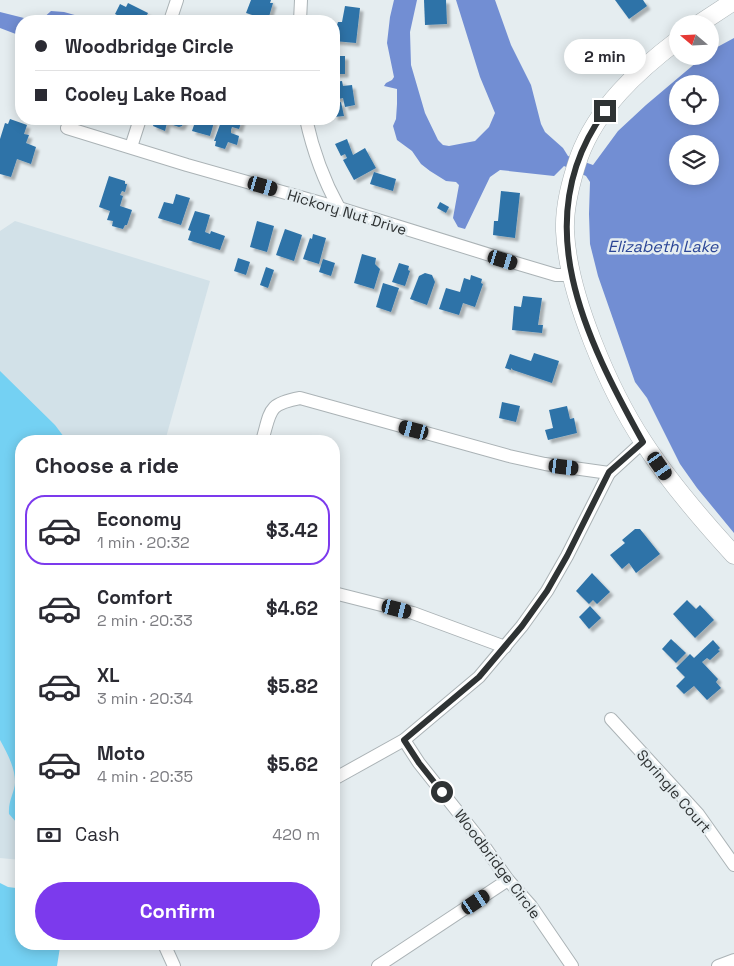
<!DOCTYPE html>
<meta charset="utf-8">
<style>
body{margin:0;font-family:"Space Grotesk",sans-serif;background:#f2f2f3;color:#2b2b33;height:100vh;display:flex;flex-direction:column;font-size:19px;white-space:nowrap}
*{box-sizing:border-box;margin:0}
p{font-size:16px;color:#7c7c81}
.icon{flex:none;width:28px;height:28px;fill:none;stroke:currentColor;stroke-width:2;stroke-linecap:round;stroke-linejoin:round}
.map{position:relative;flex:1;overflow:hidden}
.sheet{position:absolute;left:15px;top:435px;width:325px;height:515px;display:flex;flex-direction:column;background:#fff;border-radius:20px;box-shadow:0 2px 12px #0003}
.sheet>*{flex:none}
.hud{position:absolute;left:15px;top:15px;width:325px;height:110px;border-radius:20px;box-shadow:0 2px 12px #0003;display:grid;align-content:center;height:110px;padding:0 20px;background:#fff}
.needle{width:32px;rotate:289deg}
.tools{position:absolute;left:669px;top:15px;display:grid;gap:10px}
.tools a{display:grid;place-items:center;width:50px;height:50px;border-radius:50%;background:#fff;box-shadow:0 2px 12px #0003;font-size:25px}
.end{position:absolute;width:22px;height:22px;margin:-11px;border:6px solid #2f3334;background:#fff;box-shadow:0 0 0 2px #fff}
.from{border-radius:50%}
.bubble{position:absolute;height:35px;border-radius:18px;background:#fff;box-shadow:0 2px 12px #0003;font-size:16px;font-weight:800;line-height:35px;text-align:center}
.car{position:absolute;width:15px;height:30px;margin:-15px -8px;border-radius:6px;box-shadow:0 0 4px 1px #0007;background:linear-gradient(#222 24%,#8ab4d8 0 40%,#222 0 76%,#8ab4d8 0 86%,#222 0)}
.hud b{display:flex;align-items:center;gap:18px;height:48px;font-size:19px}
.hud b+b{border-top:1px solid #e1e1e2}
.hud i{width:12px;height:12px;background:#2b2b33}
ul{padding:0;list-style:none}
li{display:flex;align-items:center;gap:15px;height:70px;margin:0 10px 8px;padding:0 10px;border:2px solid transparent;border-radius:20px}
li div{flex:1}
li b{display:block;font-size:19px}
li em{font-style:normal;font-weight:800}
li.selected{border-color:#7c3aed}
li>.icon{width:45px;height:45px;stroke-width:1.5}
h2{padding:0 20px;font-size:22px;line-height:60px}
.pay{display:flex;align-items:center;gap:12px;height:55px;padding:0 20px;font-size:19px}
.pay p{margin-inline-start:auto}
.button{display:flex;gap:10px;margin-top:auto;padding:10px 20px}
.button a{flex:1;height:58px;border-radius:30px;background:#7c3aed;color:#fff;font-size:20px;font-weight:800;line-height:58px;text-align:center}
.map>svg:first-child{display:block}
</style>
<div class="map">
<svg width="734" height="966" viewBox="0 0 734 966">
<defs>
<filter id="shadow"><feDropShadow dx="3.5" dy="3.5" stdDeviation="1" flood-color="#0004"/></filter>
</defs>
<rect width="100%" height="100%" fill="#e5edf0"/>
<polygon fill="#d2e1e8" points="15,221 210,281 165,441 21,441 21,860 0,858 0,231"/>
<g fill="#74d1f3">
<path d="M0,371l55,54 12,16h-46v385l-4,-3 -8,-9c-1,-14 6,-22 6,-32 0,-15 -8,-29 -15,-42z"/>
<polygon points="0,883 8,887 16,888 21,883 21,944 62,944 60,947 57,966 0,966"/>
</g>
<g fill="#728ed3" fill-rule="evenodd">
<path d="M394,0h23l-7,32 1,33 14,48 13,27 5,5 6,1 26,-5 14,-14 6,-14 -15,-36 -24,-77h39l16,45 20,40 10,39 4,8 18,16 5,8 25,9 25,-34 28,-26 58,-49h6v-5l24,-13v495l-37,-45 -17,-24 -33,-66 -12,-16 -37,-106 -8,-32 -1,-30 1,-32 -4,-6 -22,-10 -10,10 -54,-6 -10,7 -25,52 -7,-2 -5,-9 6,-33 -3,-3 -10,-1 -16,-10 -9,-7 -9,-13 -15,-11 -4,-14 3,-7 1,-15v-15l-13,-3 2,-3 6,-3 2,-3 -7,-34 3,-26zM678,84h32v32h-32zM678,144h32v32h-32z"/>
<polygon points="51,11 64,12 96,21 21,21 21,36 0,28 0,12 36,21 40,21"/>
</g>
<g fill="#2e73a8" filter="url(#shadow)">
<polygon points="251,0 271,0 270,3 273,3 268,20 246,13"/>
<polygon points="424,0 446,0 447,24 425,25"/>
<polygon points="615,0 643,0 647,6 629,19"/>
<polygon points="128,3 148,13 144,21 119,21 121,17 115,14 120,4 126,7"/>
<polygon points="345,6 360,8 356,43 334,41 334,24 337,25 338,22 342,22"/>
<rect x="334" y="56" width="11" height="18"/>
<polygon points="342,81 343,86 352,85 355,105 345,107 343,98 334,100 334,82"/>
<polygon points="341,102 344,116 334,117 334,104"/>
<polygon points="10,119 27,125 24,134 29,135 26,143 36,147 31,164 17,159 11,177 0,174 0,139 5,123 8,124"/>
<polygon points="155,119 185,119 182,126 179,127 167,123 165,131 153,126"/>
<polygon points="196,119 215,119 210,136 192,131"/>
<polygon points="222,119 242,120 239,129 232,127 231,130 231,133 239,136 237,145 228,142 225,149 215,146 216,141 214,141"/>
<polygon points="347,139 353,155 365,148 376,168 354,180 343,160 347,158 345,154 341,156 335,144"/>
<polygon points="374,172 396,179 393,191 370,184"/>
<polygon points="109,176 125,181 125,184 127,184 125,192 122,191 120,195 123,196 120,206 132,210 127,225 125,225 123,229 112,226 113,221 107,220 110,211 99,207"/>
<polygon points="501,191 520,193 515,238 493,235 494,221 498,221"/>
<polygon points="176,194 190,198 181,225 158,218 164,202 173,204"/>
<polygon points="440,202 449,207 446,213 437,208"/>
<polygon points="195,211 210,215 205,232 210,234 211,231 225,236 220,250 188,240 191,231 188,230"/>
<polygon points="257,221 274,226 267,252 250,247"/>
<polygon points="285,229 302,235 294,261 276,255"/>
<polygon points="313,234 326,238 319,264 303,259 310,238 312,239"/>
<polygon points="362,254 376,258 375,264 380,269 374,289 354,283"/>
<polygon points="238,258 250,262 246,275 234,271"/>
<polygon points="323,259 335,263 331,276 319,272"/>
<polygon points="399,263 409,266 408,270 410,271 405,286 392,282"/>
<polygon points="266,267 274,270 268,288 260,285"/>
<polygon points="425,273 432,275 435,282 427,305 410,299 419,276"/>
<polygon points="471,275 482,279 481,283 483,284 475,307 463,303 459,315 439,309 446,288 460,292 464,278 470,280"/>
<polygon points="383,283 399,288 391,312 376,307"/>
<polygon points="523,296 542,298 538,325 543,325 542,333 512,330 514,306 521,307"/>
<polygon points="534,353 559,361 552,383 513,370 511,368 511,370 505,368 510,354 531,361"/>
<polygon points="502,402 520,406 516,422 499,418"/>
<polygon points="567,406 570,419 574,418 577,433 548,440 545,430 553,428 549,410"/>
<polygon points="635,529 640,529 660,554 636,573 629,563 622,569 610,555 625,543 622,540"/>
<polygon points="592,573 610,592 597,604 593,600 589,604 576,591"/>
<polygon points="687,600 696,609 700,605 714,620 695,638 673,614"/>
<polygon points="590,606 601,618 589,629 579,617"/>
<polygon points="671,639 686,653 676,663 662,649"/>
<polygon points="713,640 720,648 718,650 720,651 710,660 707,658 702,662 718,679 716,682 721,688 707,700 694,686 684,694 676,686 685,677 676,668 690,654 694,658"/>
</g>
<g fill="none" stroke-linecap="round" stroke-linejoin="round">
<g stroke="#abb3b6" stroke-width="14">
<g id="minor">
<polyline points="170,21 177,0"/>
<polyline points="300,21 301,0"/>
<path d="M306,119c7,32 17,60 33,89"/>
<polyline points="67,128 187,165 339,208 519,264 556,275 571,275"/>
<polyline points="131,147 140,119"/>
<path d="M262,441c9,-30 5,-37 38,-43l209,58 36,8 64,9 34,-31"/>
<polyline points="334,593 413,613 505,647"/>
<polyline points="611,719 698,814 734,865"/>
<polyline points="404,740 419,763 477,836 508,880 531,906 572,966"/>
<polyline points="334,779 404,740 479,677 522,626 547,591 567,556 609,473"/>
<polyline points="164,944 174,966"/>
<polyline points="378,966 508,880"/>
<polyline points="718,966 734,960"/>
</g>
</g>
<g stroke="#abb3b6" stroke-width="19">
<g id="secondary">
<polyline points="699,24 734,1"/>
<path d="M678,40c-41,31 -81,68 -99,117 -8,24 -15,49 -14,74 3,64 44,159 79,212 26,40 58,77 90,112"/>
</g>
</g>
<use href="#minor" stroke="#fff" stroke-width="12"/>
<use href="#secondary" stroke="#fff" stroke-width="18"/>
</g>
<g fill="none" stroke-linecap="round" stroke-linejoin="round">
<path stroke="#2f3334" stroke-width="6" d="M442,792l-23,-29 -15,-23 75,-63 43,-51 25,-35 20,-35 42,-84 34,-30c-57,-103 -118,-222 -38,-331"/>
</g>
<g text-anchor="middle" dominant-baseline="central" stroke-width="5" stroke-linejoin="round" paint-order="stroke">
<g font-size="15" fill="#2f3334" stroke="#e5edf0">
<text transform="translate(347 212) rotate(17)">Hickory Nut Drive</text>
<text transform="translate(674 791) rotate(49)">Springle Court</text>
<text transform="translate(498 864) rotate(53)">Woodbridge Circle</text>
</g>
<g font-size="16" font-style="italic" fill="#2a4596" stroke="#e5edf0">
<text x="663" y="246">Elizabeth Lake</text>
</g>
</g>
</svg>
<div class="tools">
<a><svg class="needle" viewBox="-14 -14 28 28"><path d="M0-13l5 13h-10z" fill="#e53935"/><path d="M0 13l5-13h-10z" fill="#7c7c81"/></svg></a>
<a><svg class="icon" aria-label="locate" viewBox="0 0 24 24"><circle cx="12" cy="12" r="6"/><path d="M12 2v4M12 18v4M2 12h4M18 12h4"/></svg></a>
<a><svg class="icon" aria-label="layers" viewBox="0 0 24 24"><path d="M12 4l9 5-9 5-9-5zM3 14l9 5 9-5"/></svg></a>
</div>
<i class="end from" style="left:442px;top:792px"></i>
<i class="end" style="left:605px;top:111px"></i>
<div class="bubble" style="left:564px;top:39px;width:82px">2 min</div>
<i class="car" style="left:263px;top:186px;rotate:106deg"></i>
<i class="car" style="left:503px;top:260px;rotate:107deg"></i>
<i class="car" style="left:414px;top:430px;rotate:285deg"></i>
<i class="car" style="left:660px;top:466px;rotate:145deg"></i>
<i class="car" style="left:564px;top:467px;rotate:97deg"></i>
<i class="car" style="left:397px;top:609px;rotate:104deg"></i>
<i class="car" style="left:476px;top:902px;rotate:56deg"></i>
<div class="hud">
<b><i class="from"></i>Woodbridge Circle</b>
<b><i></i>Cooley Lake Road</b>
</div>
<section class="sheet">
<h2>Choose a ride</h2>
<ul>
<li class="selected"><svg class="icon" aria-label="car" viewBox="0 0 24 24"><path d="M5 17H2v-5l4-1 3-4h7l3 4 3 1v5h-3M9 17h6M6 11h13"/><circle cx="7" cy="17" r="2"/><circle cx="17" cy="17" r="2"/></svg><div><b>Economy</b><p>1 min · 20:32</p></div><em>$3.42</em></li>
<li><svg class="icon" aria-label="car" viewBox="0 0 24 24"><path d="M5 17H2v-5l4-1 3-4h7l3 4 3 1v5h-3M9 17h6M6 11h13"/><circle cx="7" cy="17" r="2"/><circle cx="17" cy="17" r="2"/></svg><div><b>Comfort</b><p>2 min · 20:33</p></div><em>$4.62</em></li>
<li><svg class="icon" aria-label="car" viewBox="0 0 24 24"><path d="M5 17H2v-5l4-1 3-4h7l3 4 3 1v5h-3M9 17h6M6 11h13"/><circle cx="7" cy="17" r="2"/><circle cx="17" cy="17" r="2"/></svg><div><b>XL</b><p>3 min · 20:34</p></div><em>$5.82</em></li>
<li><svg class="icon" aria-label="car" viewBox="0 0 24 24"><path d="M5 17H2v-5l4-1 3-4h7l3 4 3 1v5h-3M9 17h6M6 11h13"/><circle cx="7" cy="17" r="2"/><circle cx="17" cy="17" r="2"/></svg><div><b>Moto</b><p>4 min · 20:35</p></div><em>$5.62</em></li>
</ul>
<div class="pay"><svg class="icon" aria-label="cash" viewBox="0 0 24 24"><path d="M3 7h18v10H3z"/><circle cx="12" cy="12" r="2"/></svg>Cash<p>420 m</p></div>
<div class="button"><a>Confirm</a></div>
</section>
</div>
